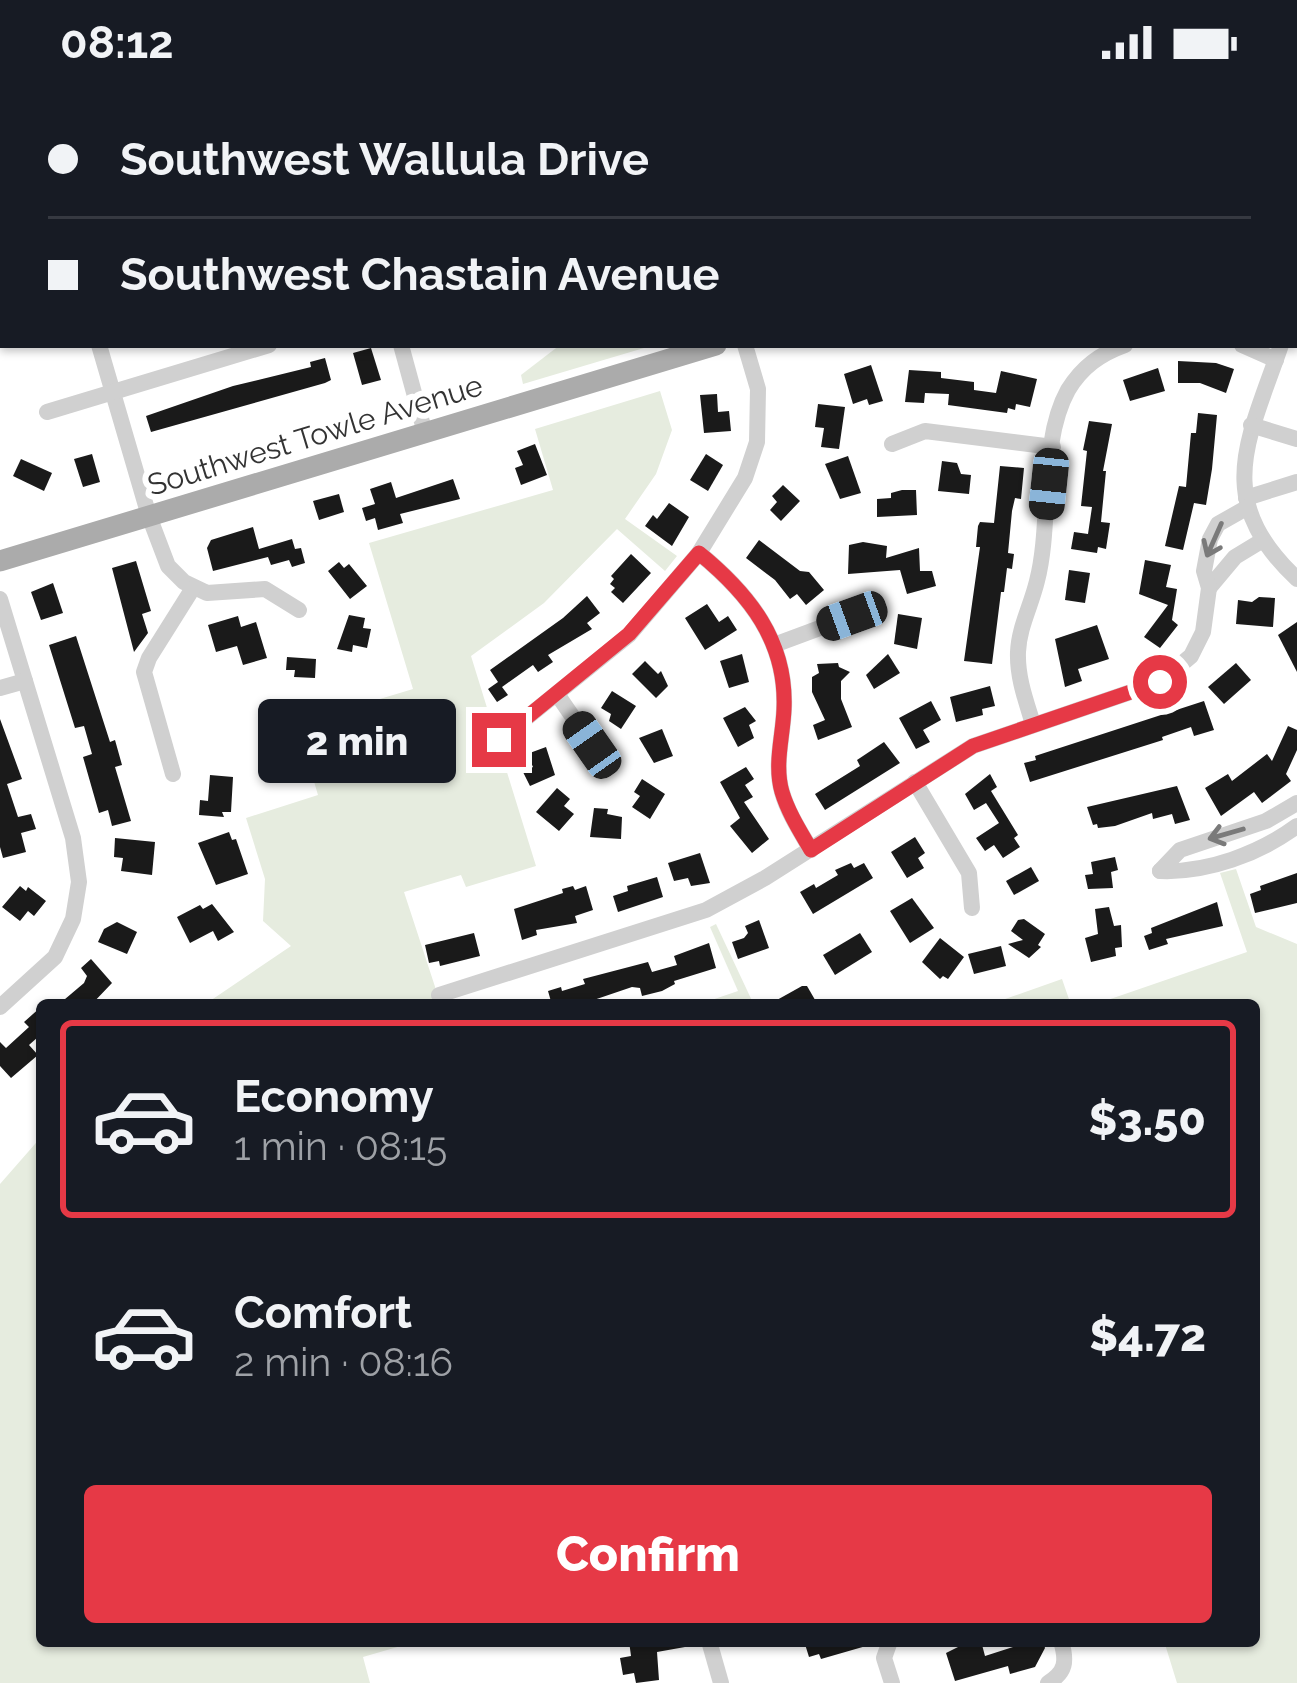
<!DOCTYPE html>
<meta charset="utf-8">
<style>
body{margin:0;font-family:Raleway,sans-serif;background:#20242c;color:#f1f3f6;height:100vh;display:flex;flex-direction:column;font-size:45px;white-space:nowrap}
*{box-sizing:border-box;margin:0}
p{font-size:39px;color:#9ea1a6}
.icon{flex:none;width:66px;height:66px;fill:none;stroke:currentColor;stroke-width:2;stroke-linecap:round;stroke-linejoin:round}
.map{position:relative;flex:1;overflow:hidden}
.sheet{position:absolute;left:36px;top:915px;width:1224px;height:648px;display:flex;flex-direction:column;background:#171b24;border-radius:12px;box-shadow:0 3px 9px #0004}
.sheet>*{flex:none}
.banner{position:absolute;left:0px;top:0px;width:1299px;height:264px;box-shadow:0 3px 9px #0004;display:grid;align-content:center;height:264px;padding:0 48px;background:#171b24}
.end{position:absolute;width:54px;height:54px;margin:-27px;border:15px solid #e63946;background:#fff;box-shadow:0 0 0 6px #fff}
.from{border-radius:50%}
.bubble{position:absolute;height:84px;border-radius:12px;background:#171b24;box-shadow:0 3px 9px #0004;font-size:39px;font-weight:800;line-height:84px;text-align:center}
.car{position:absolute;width:36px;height:72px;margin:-36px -18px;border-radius:15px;box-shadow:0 0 9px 3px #0007;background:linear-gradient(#222 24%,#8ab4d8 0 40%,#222 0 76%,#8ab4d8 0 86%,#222 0)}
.banner b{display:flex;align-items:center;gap:42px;height:114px;font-size:45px}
.banner b+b{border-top:3px solid #363941}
.banner i{width:30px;height:30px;background:#f1f3f6}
ul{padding:21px 0 0;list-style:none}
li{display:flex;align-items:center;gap:36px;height:198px;margin:0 24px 18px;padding:0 24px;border:6px solid transparent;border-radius:12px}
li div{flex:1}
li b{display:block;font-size:45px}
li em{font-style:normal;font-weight:800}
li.current{border-color:#e63946}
li>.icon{width:108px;height:108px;stroke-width:1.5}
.button{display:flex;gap:24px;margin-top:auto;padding:24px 48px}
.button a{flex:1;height:138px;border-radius:12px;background:#e63946;color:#fff;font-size:48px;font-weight:800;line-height:138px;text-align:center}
.status{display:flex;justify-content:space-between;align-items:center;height:84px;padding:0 60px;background:#171b24;direction:ltr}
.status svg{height:33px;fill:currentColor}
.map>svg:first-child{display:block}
</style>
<div class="status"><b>08:12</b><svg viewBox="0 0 49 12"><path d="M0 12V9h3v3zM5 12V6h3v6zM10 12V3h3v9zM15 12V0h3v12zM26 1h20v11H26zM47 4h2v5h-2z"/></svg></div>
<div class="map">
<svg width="1297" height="1599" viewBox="0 0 1297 1599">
<rect width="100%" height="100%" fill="#fff"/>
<g fill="#e6ecdf">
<polygon points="560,261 654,261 523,300 521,291"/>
<polygon points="660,307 672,346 656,390 625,435 677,472 665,487 617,445 544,519 471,572 536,782 466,803 461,791 404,808 441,921 204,921 291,862 263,837 265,795 246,734 318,711 297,640 413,605 369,459 553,406 535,345"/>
<polygon points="1236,785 1256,843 1297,860 1297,1599 1177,1599 1164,1557 1254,1557 1254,921 1093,921 1247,868 1220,789"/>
<polygon points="716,840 754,921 697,921 738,907 710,843"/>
<polygon points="1062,895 1071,921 988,921"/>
<polygon points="42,1052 42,1557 418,1557 363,1573 370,1599 0,1599 0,1100"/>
</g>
<g fill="#1a1a1a">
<polygon points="371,264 381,296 362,301 353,269"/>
<polygon points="325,274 331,296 325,299 151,348 146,332 233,302 311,283 310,278"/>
<polygon points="1178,277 1216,279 1234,285 1226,309 1200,299 1178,299"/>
<polygon points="871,281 883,317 869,321 867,315 853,320 844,290"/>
<polygon points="1158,284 1165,307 1130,317 1123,296"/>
<polygon points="909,286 941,288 941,294 974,298 974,306 996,309 1001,287 1037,295 1030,323 1016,320 1015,326 1008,324 1007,329 948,321 949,310 925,309 924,319 905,318"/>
<polygon points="717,310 718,328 729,327 731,347 704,349 700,311"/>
<polygon points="818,320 845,323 839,365 821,363 824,344 815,343"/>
<polygon points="1198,329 1217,331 1212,385 1206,421 1194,419 1183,466 1165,462 1179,402 1186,403 1191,349 1196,349"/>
<polygon points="1089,337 1112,340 1103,387 1106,387 1101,438 1110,439 1106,465 1098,463 1097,469 1071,465 1074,448 1088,450 1092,423 1081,422 1087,367 1083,366"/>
<polygon points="535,360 547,391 521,401 515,384 523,381 517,367"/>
<polygon points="92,370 100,398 83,403 74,375"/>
<polygon points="706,370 723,381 708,407 690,396"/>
<polygon points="848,372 861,409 840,415 825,380"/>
<polygon points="21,375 52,389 44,407 13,392"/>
<polygon points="942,377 957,379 961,390 971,391 969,410 938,407"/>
<polygon points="1000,382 1024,384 1021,415 1015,414 1012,427 1008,469 1014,470 1012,485 1007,484 1004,508 1001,508 992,580 964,577 980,463 976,463 978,442 980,438 994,439"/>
<polygon points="453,395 460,415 400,430 403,439 378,446 375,434 366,437 362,424 375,420 370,405 391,398 396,414"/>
<polygon points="783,401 800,417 781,437 770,426 777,418 772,412"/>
<polygon points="902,406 916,406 917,431 877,433 877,415 891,414 891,409"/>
<polygon points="339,410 344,428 319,436 313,417"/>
<polygon points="669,419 689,433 672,462 645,442 653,431 657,435"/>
<polygon points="253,443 259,465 292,455 295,465 301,464 305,479 292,483 289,476 271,481 268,473 213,487 207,464 211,456"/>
<polygon points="759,456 800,487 809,488 824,506 806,521 797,510 790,515 775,496 746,474"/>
<polygon points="863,458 887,462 886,474 919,464 920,487 932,487 936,502 907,510 900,486 848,490 849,461"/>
<polygon points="631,470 651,489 623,519 611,508 615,504 610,500 614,495 611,492"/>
<polygon points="1145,476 1171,481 1166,503 1177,505 1172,536 1178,541 1160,564 1144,553 1168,521 1139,510"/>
<polygon points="136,477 151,527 142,530 148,549 134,568 112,484"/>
<polygon points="339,478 344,484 349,480 367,502 350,515 328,487"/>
<polygon points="1069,486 1090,489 1085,519 1065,516"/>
<polygon points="53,499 63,529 41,536 31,508"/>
<polygon points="587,512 600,529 587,539 592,545 548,571 553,578 538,588 533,581 502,603 508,611 497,618 488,605 498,598 490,586 563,534"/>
<polygon points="1259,513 1275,514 1273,543 1236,540 1238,516 1252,518"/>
<polygon points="707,520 719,538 728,532 737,546 705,566 685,534"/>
<polygon points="898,530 922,534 917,565 894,560"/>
<polygon points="349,531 365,534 363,544 371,545 367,564 353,561 352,568 337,565"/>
<polygon points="238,532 241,543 256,538 267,574 243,581 237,562 216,568 208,541"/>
<polygon points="1297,538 1297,588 1278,551"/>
<polygon points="1097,541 1109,575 1078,585 1082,597 1065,603 1055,555"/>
<polygon points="76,552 110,658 115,656 122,681 115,683 131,737 112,742 108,726 99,729 83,673 92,670 84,642 75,644 49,561"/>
<polygon points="742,570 749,598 729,604 720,577"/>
<polygon points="888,570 900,589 874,605 866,591"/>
<polygon points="287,573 316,575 315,594 294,593 295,586 286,586"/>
<polygon points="645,577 658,590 661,587 668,602 656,614 632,590"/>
<polygon points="838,579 839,583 850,588 841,597 841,615 852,643 818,656 813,641 825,636 812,608 812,593 819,589 817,580"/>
<polygon points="1236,579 1251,596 1224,620 1208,603"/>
<polygon points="990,602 995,622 982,625 983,631 956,638 950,613"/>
<polygon points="612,607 636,622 621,645 609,637 611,630 601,624"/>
<polygon points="931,617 941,636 923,646 930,658 916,665 899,634"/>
<polygon points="1204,617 1214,646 1194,652 1191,643 1162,653 1163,656 1030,698 1024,679 1036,676 1035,672"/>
<polygon points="745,623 756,637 749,641 754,654 738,663 723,634"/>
<polygon points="0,635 22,695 7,700 18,733 31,730 36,745 21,749 26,768 3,774 0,763"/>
<polygon points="1288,642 1297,646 1297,666 1286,690 1291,697 1262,719 1254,708 1221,732 1205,704 1228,690 1232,697 1267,670 1272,677"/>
<polygon points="662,645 673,672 654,679 639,654"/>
<polygon points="884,658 900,679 825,726 815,710 860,682 857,676"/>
<polygon points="546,663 555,691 530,702 523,688 533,683 527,670"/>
<polygon points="746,683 754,695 745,701 753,713 744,718 769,755 752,769 730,742 740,734 720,698"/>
<polygon points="990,690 997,703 991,707 1018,751 1014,754 1020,763 1003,774 994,761 985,767 976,754 999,739 986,719 974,726 965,710"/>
<polygon points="210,691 233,693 231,728 222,728 224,733 199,731 200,716 208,717"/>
<polygon points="642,695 665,710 650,735 632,723 640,712 634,708"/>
<polygon points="1177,702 1190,736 1175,740 1172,730 1153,735 1152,729 1115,742 1098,744 1097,740 1093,741 1087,723"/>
<polygon points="557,704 570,715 564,722 574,730 559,747 536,728"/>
<polygon points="594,724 608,725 607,730 622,733 621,755 590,753"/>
<polygon points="229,748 232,756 236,755 248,790 216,801 198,759"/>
<polygon points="915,753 925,769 918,774 924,784 907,794 891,768"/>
<polygon points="115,754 155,758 152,791 121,787 123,774 114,773"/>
<polygon points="700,769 710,799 691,802 688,794 674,797 668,779"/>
<polygon points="1115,773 1118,786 1111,788 1113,804 1088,805 1085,791 1093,790 1091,778"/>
<polygon points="851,779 854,784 864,779 873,794 813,830 800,808 814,800 816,804 838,791 835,786"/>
<polygon points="1031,783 1039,797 1014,811 1006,797"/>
<polygon points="1297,789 1297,819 1255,829 1250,810 1261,806 1260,802"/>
<polygon points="657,793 663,813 618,828 613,812 628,807 627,802"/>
<polygon points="20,802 26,807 28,803 46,817 34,832 28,827 20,837 2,823"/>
<polygon points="573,802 575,806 586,802 593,826 575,832 577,839 536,846 537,851 522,856 514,825 563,809 562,805"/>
<polygon points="912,814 934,844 910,859 890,827"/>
<polygon points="1217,818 1223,842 1166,855 1168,860 1149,866 1144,852 1152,849 1151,844"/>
<polygon points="212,820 234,848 218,857 213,847 190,859 177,833 200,821 203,825"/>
<polygon points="1109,823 1114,842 1121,841 1122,863 1115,864 1116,872 1091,878 1085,854 1098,850 1095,825"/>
<polygon points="1024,835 1045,850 1038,861 1041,863 1029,874 1008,860 1023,856 1011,847 1018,836"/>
<polygon points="759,836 769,864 738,875 732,858 744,854 748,849 745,842"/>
<polygon points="117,838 137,848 127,870 98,858 104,845"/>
<polygon points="474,849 480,872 440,882 439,877 429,879 425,861"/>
<polygon points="860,849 872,868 835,891 823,871"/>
<polygon points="940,854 964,873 948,895 943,892 940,895 922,878"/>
<polygon points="709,859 716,884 674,897 675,900 662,907 642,912 640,904 632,903 579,921 552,921 548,907 561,903 562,907 585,900 583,895 648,878 652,888 677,881 674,872"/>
<polygon points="1001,862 1006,882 974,890 968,870"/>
<polygon points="91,875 112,899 91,921 58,921 84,899 87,892 81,884"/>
<polygon points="802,902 807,902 818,921 768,921"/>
<polygon points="42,922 42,958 38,953 29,961 38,971 11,994 0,982 0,958 6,964 29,943 24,938"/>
<polygon points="629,1557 684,1557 685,1563 657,1568 659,1596 636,1599 634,1589 623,1591 620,1574 631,1572"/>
<polygon points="804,1557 873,1557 873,1560 821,1575 819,1570 809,1573"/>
<polygon points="970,1557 981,1557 985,1572 1013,1563 1015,1557 1043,1557 1045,1564 1035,1583 1010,1590 1008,1582 955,1597 946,1569"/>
</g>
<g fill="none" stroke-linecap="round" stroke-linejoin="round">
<g stroke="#d0d0d0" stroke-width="16">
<polyline points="24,0 25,3"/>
<polyline points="328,0 329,3"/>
<polyline points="1191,0 1197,3"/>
<polyline points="687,3 687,0"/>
<polyline points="1296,114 1297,115"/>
<polyline points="0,125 3,124"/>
<polyline points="1296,219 1297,218"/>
<polyline points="99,261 149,432 168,482 184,498 207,509 265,505 299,526"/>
<polyline points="401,261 425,349"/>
<polyline points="1242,261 1276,276"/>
<path d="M1281,261c-32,94 -70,153 16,234"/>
<polyline points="47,328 269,261"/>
<polyline points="1251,341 1297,355"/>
<polyline points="892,360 925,347 1053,363"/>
<polyline points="1246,414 1297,398"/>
<path d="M699,469c50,41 88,88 85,156 -1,28 -10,55 -2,83 6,21 18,39 29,58"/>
<polyline points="1209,504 1235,473 1263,456"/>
<polyline points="0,515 73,754 79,798 73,835 55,873 0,923"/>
<polyline points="774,561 852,532"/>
<polyline points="0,604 25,597"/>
<polyline points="557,610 592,661 598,683"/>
<path d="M1033,640c-7,-23 -16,-47 -15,-72 1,-25 13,-46 19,-71 15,-57 2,-139 31,-191 14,-23 32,-36 57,-45"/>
<polyline points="499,656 629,551 699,469 745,394 757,358 758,305 745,261"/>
<polyline points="173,690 144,588 149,574 193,504"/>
<polyline points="915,698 969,789 972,824"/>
<polyline points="1160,787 1180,766 1266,737 1297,719"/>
<path d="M1160,787c47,2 99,-17 137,-45"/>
<polyline points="439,911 706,826 765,794 973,662 1160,598 1191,572 1203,548 1209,504 1204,487 1210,455 1218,440 1248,423"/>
<polyline points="709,1557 721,1599"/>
<polyline points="890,1557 884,1574 892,1599"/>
<path d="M1048,1599c18,-11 19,-22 13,-42"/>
</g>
<g stroke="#ababab" stroke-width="21">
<polyline points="1296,86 1297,86"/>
<polyline points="0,477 716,261"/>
</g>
</g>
<defs><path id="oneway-shaft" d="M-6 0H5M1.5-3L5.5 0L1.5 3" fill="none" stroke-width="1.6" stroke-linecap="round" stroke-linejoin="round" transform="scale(3)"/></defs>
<g stroke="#7a7a7a">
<use href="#oneway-shaft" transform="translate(1214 456) rotate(114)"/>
<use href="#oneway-shaft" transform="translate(1226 750) rotate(164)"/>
</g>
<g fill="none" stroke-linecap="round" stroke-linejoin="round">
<path stroke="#e63946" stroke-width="15" d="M499,656l130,-106 70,-81c50,41 88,88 85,156 -1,28 -10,55 -2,83 6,20 18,39 29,58l162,-104 187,-64"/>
</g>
<g text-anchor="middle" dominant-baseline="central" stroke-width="12" stroke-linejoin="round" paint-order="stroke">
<g font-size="30" fill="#333" stroke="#fff">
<text transform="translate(315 351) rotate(-17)">Southwest Towle Avenue</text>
</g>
</g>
</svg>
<i class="end from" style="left:1160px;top:598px"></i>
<i class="end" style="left:499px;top:656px"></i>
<div class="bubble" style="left:258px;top:615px;width:198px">2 min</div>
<i class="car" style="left:1049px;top:400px;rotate:186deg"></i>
<i class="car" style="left:852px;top:532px;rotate:250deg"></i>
<i class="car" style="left:592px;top:661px;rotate:325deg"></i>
<div class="banner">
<b><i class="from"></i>Southwest Wallula Drive</b>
<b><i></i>Southwest Chastain Avenue</b>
</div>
<section class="sheet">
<ul>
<li class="current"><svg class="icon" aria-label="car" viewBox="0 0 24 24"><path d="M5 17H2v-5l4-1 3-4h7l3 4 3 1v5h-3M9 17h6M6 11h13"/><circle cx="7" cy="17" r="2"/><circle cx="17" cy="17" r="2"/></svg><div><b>Economy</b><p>1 min · 08:15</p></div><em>$3.50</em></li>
<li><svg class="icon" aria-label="car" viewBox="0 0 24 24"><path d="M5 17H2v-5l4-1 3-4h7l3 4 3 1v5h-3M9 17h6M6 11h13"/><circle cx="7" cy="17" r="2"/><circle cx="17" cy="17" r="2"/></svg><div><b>Comfort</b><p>2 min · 08:16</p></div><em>$4.72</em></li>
</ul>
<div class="button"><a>Confirm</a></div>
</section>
</div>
